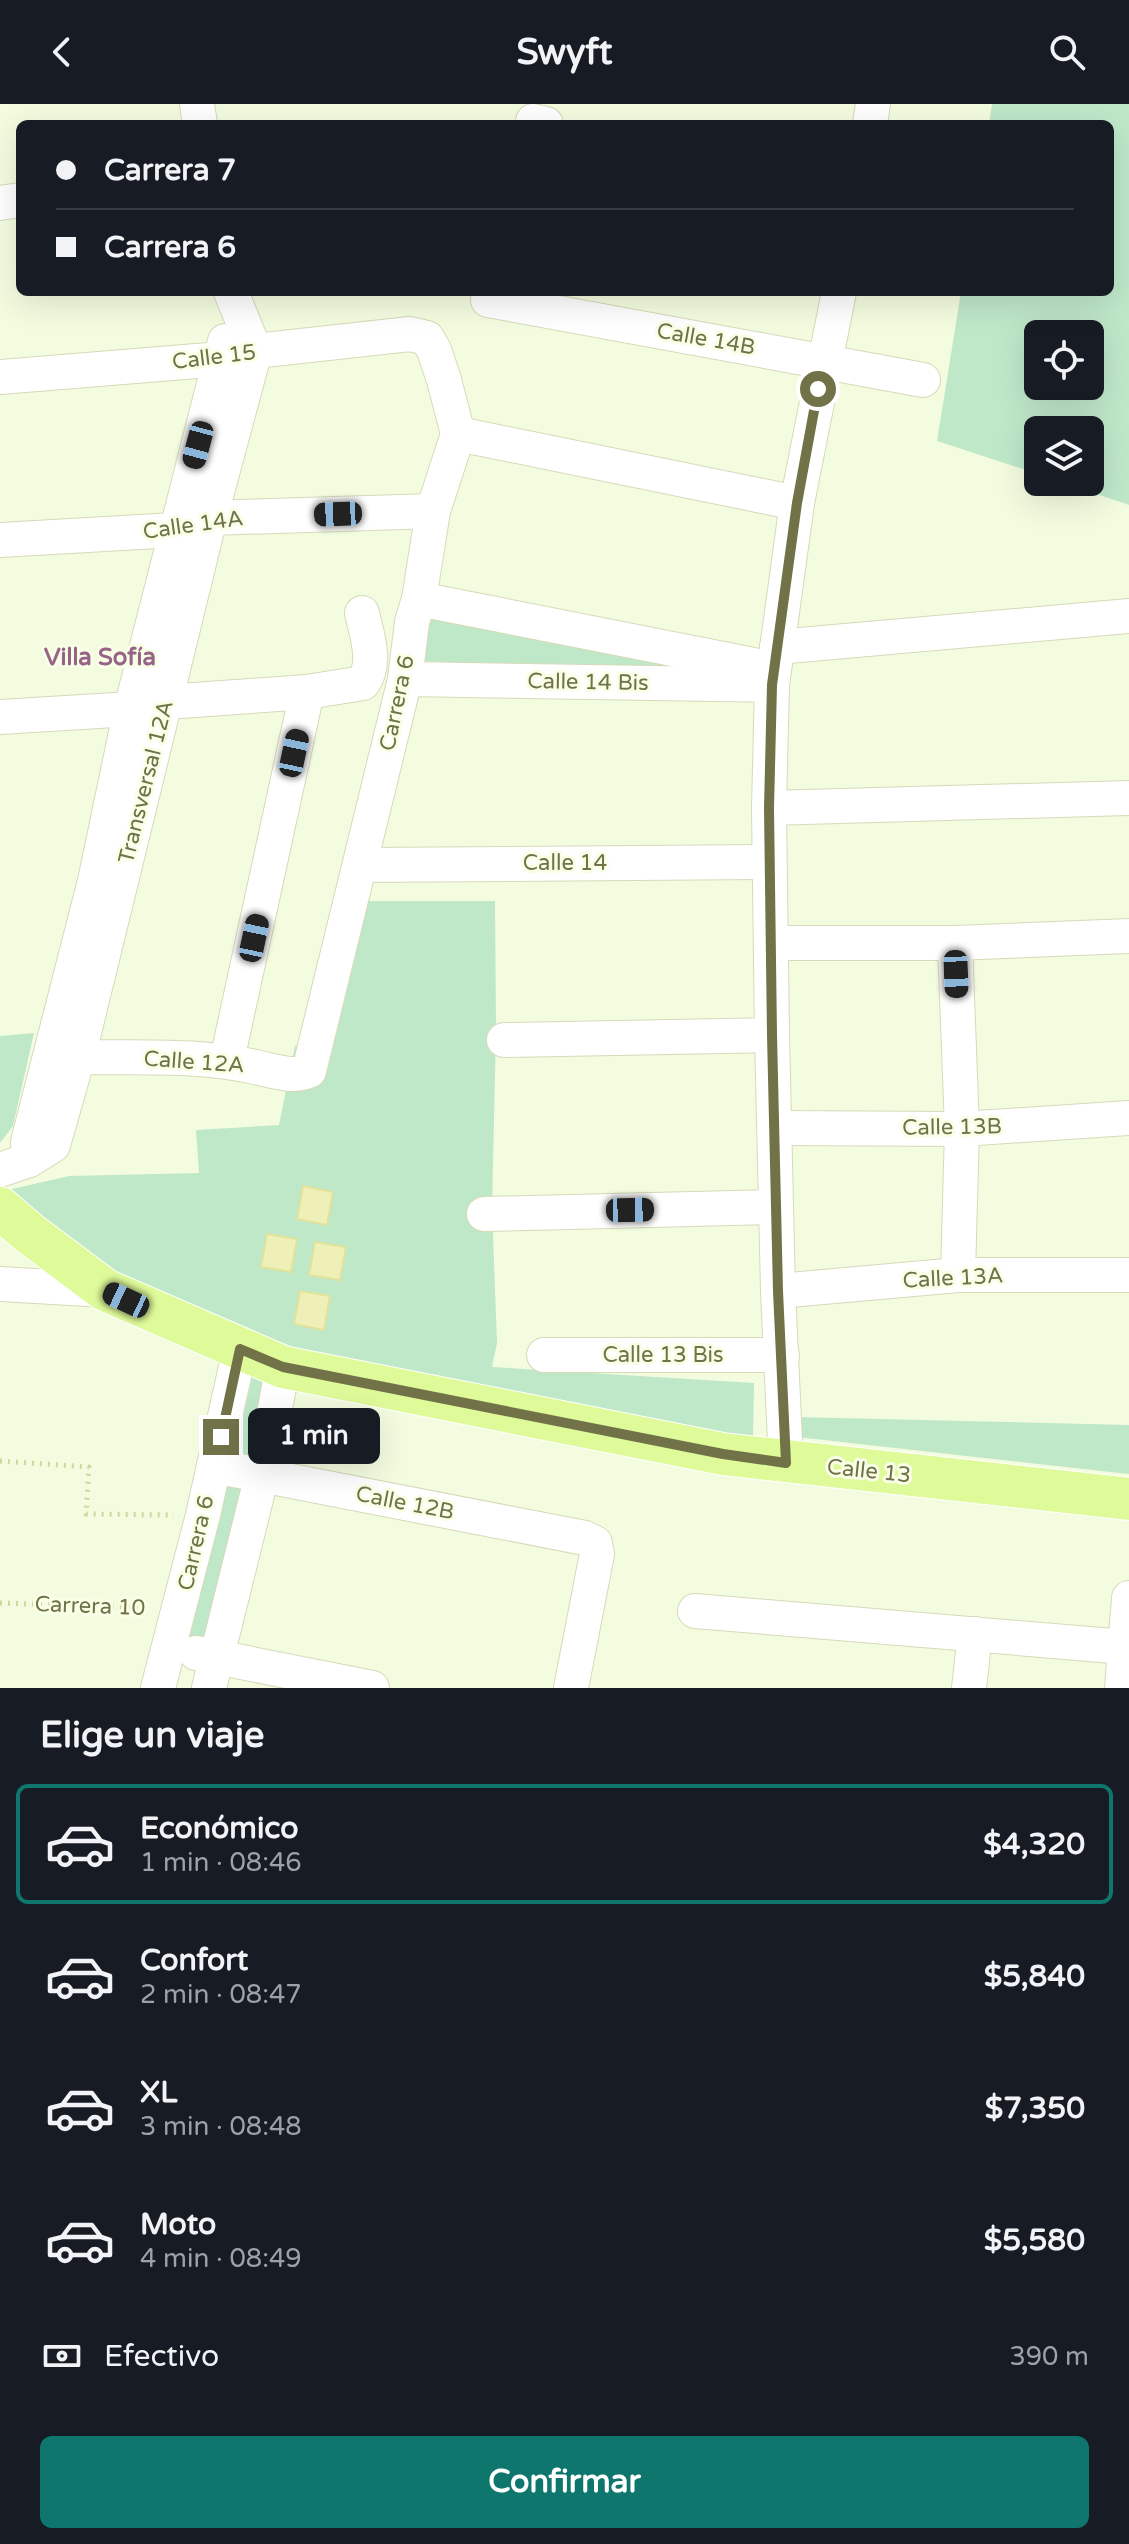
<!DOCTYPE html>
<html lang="es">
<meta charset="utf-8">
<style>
body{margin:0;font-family:"Varela Round",sans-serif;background:#242831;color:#f1f3f6;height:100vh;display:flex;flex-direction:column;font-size:30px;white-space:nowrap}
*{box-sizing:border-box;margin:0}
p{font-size:26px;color:#9ea1a6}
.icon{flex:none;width:44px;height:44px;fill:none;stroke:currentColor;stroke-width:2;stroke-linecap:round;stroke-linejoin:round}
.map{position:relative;height:1584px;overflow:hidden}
.side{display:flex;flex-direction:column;background:#171b24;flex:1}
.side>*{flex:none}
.hud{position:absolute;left:16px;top:16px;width:1098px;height:176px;border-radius:12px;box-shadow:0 8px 32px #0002;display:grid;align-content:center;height:176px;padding:0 40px;background:#171b24}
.tools{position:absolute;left:1024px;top:216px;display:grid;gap:16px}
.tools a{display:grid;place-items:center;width:80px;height:80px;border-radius:12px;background:#171b24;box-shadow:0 8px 32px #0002;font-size:40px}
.end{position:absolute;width:36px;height:36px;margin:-18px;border:10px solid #717248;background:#fff;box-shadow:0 0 0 4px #fff}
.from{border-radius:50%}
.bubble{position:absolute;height:56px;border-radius:12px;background:#171b24;box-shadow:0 8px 32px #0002;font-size:26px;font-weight:700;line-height:56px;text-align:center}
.car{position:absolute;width:24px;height:48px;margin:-24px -12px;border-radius:10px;box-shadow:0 0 6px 2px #0007;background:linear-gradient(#222 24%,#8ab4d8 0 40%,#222 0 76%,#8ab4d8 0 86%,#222 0)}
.hud b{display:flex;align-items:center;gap:28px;height:76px;font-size:30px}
.hud b+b{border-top:2px solid #363941}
.hud i{width:20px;height:20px;background:#f1f3f6}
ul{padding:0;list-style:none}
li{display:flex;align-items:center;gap:24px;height:120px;margin:0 16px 12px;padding:0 24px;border:4px solid transparent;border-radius:12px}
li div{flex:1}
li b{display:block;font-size:30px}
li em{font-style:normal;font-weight:700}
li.active{border-color:#0f766e}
li>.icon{width:72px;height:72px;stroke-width:1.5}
h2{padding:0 40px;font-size:36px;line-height:96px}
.pay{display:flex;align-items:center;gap:20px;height:88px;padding:0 40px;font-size:30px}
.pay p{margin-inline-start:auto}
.primary-button{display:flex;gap:16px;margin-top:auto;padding:16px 40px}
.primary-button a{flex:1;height:92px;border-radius:12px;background:#0f766e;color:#fff;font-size:32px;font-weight:700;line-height:92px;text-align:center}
header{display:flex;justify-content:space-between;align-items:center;height:104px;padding:0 40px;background:#171b24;font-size:36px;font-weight:700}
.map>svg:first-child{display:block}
</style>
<header><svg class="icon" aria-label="back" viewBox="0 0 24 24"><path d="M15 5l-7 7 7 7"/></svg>Swyft<svg class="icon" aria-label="search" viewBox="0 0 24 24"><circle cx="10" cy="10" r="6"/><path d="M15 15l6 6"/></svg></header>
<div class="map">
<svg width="1129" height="1584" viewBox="0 0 1129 1584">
<rect width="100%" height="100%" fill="#f4fce0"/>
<g fill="#bfe8c9" fill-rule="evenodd">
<path d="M992,0h137v401l-68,-23h29v-52h-52v44l-101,-33 24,-149h149v-168h-121zM1038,230h52v52h-52z"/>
<polygon points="428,503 751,571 420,557"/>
<polygon points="362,797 495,797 496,927 492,1104 497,1239 492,1263 754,1279 753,1336 313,1250 189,1207 81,1151 8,1086 69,1072 199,1069 196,1026 279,1021 295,942 329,934"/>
<polygon points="34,929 13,1022 0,1039 0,932"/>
<polygon points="253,1268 273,1272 255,1359 234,1356"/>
<polygon points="796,1313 1129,1321 1129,1370 797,1333"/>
<polygon points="227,1373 252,1380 208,1537 185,1532"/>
</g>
<g fill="#eef0b8" stroke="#e0e399" stroke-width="2">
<polygon points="303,1082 333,1088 327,1121 297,1115"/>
<polygon points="267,1130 297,1135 291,1168 261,1163"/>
<polygon points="315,1138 346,1143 340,1176 309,1171"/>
<polygon points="300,1187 330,1192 324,1226 294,1220"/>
</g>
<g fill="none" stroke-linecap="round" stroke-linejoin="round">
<g stroke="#d6dab8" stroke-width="36">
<g id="minor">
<polyline points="197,0 200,20"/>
<polyline points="533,17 546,20"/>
<polyline points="870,20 873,0"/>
<polyline points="0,99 20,96"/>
<polyline points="488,196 923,276"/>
<path d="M0,273l221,-18 34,-8 155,-17 17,4 7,12 10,30 14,54 -25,77 -14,88 -7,23 -7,57 -96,392c-18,7 -35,0 -54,-4 -58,-13 -118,-9 -177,-10"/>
<polyline points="458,330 797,399"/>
<polyline points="0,436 175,426 210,414 433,407"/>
<polyline points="419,495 774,565"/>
<polyline points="777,543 1129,512"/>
<polyline points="405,575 772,581"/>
<path d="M0,613l131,-8 35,-7 141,-10 56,-9c14,-20 4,-48 -1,-70"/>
<polyline points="769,704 1129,694"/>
<polyline points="360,761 769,758"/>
<polyline points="772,839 955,839 1129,832"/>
<polyline points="955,839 962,1025 958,1171"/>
<polyline points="504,936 772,931"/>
<polyline points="227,956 307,588"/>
<polyline points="775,1024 962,1025 1129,1014"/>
<polyline points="29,1056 28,1038 95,777 131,605 225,237"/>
<polyline points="0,1066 29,1056 53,1041 78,953 210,414 255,247 231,188"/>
<polyline points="484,1110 776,1103"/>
<polyline points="0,1180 105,1186"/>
<polyline points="778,1187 958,1171 1129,1171"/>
<polyline points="544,1251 782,1251"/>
<polyline points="786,1359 778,1187 772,931 769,704 772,581 797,399 839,188"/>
<polyline points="214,1362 585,1434 595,1439 597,1450 571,1584"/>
<polyline points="695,1507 1125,1543"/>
<polyline points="196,1549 372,1584"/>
<polyline points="158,1584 203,1411 240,1245"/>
<polyline points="209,1584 262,1371 283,1263"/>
<polyline points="969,1584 975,1530"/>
<polyline points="1122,1584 1129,1494"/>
</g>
</g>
<g stroke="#fff" stroke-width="44">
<polyline id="major" points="0,1104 29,1129 105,1186 283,1263 723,1350 1129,1395"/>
</g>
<g stroke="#d2d59c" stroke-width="5" stroke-dasharray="2 6" stroke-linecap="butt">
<polyline points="0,1357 89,1363 86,1410 174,1411"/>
<polyline points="0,1499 147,1504"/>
</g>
<use href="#minor" stroke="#fff" stroke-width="34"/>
<use href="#major" stroke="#dffa99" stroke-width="42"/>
</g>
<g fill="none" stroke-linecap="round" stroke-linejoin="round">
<polyline stroke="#717248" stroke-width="10" points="221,1333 240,1245 283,1263 723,1350 786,1359 778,1187 772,931 769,704 772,581 797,399 818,285"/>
</g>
<g text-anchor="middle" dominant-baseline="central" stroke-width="6" stroke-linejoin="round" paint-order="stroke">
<g font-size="22" fill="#717248" stroke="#f8ffe6">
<text transform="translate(706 235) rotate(10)">Calle 14B</text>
<text transform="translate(214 253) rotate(-7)">Calle 15</text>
<text transform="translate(193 421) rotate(-8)">Calle 14A</text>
<text transform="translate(588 578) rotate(1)">Calle 14 Bis</text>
<text transform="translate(397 599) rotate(-78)">Carrera 6</text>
<text transform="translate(146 678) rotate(-76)">Transversal 12A</text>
<text x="565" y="759">Calle 14</text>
<text transform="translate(194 958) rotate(4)">Calle 12A</text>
<text transform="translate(952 1023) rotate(-1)">Calle 13B</text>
<text transform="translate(953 1174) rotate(-3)">Calle 13A</text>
<text x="663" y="1251">Calle 13 Bis</text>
<text transform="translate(869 1367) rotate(6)">Calle 13</text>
<text transform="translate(405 1399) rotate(11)">Calle 12B</text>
<text transform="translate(196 1439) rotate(-77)">Carrera 6</text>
<text transform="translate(90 1502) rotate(2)">Carrera 10</text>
</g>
<g font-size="24" font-weight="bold" fill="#956486" stroke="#f8ffe6">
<text x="100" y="553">Villa Sofía</text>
</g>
</g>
</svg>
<div class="tools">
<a><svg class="icon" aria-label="locate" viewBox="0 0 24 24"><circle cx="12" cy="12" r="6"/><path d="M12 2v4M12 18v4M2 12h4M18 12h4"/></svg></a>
<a><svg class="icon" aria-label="layers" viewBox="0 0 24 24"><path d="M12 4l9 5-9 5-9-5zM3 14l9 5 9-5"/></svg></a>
</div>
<i class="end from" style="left:818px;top:285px"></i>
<i class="end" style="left:221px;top:1333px"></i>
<div class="bubble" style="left:248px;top:1304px;width:132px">1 min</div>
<i class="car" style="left:198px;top:341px;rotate:195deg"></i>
<i class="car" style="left:338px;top:410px;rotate:268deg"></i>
<i class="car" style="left:294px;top:649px;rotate:12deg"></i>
<i class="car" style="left:254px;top:834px;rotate:12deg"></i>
<i class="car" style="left:956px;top:870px;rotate:178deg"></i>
<i class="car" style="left:630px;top:1106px;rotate:89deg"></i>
<i class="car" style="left:126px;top:1196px;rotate:295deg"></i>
<div class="hud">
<b><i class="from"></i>Carrera 7</b>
<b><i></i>Carrera 6</b>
</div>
</div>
<section class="side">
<h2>Elige un viaje</h2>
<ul>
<li class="active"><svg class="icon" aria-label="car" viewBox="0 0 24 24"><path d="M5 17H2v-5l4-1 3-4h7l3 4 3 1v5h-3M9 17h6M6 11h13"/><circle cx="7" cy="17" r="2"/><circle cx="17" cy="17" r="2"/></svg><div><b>Económico</b><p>1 min · 08:46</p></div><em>$4,320</em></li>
<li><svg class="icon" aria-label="car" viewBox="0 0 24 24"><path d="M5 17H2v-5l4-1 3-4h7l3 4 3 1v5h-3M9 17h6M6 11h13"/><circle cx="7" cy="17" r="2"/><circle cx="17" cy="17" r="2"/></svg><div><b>Confort</b><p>2 min · 08:47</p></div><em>$5,840</em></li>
<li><svg class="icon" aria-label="car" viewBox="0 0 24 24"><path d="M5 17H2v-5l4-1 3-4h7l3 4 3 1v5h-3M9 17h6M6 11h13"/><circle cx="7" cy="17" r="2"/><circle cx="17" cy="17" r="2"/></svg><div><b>XL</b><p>3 min · 08:48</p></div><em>$7,350</em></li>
<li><svg class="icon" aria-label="car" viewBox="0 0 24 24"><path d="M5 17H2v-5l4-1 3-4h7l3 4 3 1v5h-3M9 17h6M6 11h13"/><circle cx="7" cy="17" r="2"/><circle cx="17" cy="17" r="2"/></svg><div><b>Moto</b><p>4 min · 08:49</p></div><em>$5,580</em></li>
</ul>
<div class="pay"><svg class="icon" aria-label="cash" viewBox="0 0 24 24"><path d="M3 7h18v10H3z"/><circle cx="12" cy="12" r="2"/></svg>Efectivo<p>390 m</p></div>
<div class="primary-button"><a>Confirmar</a></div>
</section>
